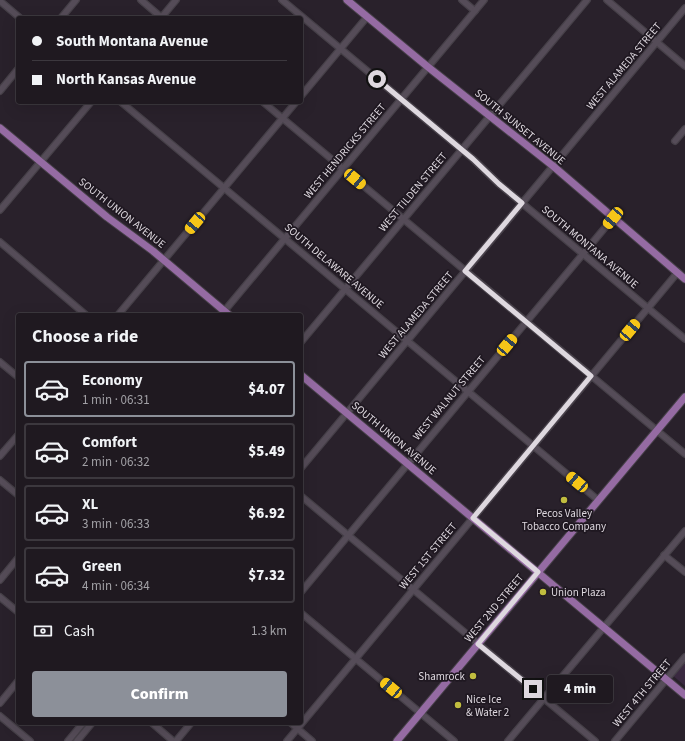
<!DOCTYPE html>
<meta charset="utf-8">
<style>
body{margin:0;font-family:"Source Sans 3",sans-serif;background:#272229;color:#f1f3f6;height:100vh;display:flex;flex-direction:column;font-size:15px;white-space:nowrap}
*{box-sizing:border-box;margin:0}
p{font-size:13px;color:#a1a0a5}
.icon{flex:none;width:22px;height:22px;fill:none;stroke:currentColor;stroke-width:2;stroke-linecap:round;stroke-linejoin:round}
.map{position:relative;flex:1;overflow:hidden}
.details{position:absolute;left:16px;top:313px;width:287px;height:412px;display:flex;flex-direction:column;background:#1f1920;border-radius:4px;box-shadow:0 4px 16px #0002,0 0 0 1px #3c383e}
.details>*{flex:none}
.top-card{position:absolute;left:16px;top:16px;width:287px;height:88px;border-radius:4px;box-shadow:0 4px 16px #0002,0 0 0 1px #3c383e;display:grid;align-content:center;height:88px;padding:0 16px;background:#1f1920}
.end{position:absolute;width:18px;height:18px;margin:-9px;border:5px solid #ded8df;background:#111;box-shadow:0 0 0 2px #111}
.from{border-radius:50%}
.bubble{position:absolute;height:28px;border-radius:4px;background:#1f1920;box-shadow:0 4px 16px #0002,0 0 0 1px #3c383e;font-size:13px;font-weight:800;line-height:28px;text-align:center}
.car{position:absolute;width:12px;height:24px;margin:-12px -6px;border-radius:5px;box-shadow:0 0 3px 1px #0007;background:linear-gradient(#f5c518 24%,#345 0 40%,#f5c518 0 76%,#345 0 86%,#f5c518 0)}
.top-card b{display:flex;align-items:center;gap:14px;height:38px;font-size:15px}
.top-card b+b{border-top:1px solid #3c383e}
.top-card i{width:10px;height:10px;background:#f1f3f6}
ul{padding:0;list-style:none}
li{display:flex;align-items:center;gap:12px;height:56px;margin:0 8px 6px;padding:0 8px;border:2px solid #3c383e;border-radius:4px}
li div{flex:1}
li b{display:block;font-size:15px}
li em{font-style:normal;font-weight:800}
li.current{border-color:#8c9099}
li>.icon{width:36px;height:36px;stroke-width:1.5}
h2{padding:0 16px;font-size:18px;line-height:48px}
.pay{display:flex;align-items:center;gap:10px;height:44px;padding:0 16px;font-size:15px}
.pay p{margin-inline-start:auto}
.primary-button{display:flex;gap:8px;margin-top:auto;padding:8px 16px}
.primary-button a{flex:1;height:46px;border-radius:4px;background:#8c9099;color:#fff;font-size:16px;font-weight:800;line-height:46px;text-align:center}
.map>svg:first-child{display:block}
</style>
<div class="map">
<svg width="685" height="741" viewBox="0 0 685 741">
<rect width="100%" height="100%" fill="#29212b"/>
<polygon fill="#3a2940" points="685,657 685,686 671,674"/>
<g fill="none" stroke-linecap="round" stroke-linejoin="round">
<g stroke="#464048" stroke-width="8">
<g id="minor">
<polyline points="141,0 162,18"/>
<polyline points="282,0 473,159 499,184 685,339"/>
<polyline points="462,0 475,11"/>
<polyline points="607,0 685,66"/>
<polyline points="0,1 20,18"/>
<polyline points="61,18 76,0"/>
<polyline points="161,18 176,0"/>
<polyline points="0,91 18,69"/>
<polyline points="301,96 367,17"/>
<polyline points="121,102 598,500"/>
<polyline points="263,102 685,454"/>
<polyline points="675,141 685,129"/>
<polyline points="0,210 91,102"/>
<polyline points="0,242 86,315"/>
<polyline points="118,315 296,102"/>
<polyline points="221,315 484,0"/>
<polyline points="301,342 587,0"/>
<polyline points="0,362 18,377"/>
<polyline points="0,456 18,435"/>
<polyline points="301,468 685,8"/>
<polyline points="0,480 18,495"/>
<polyline points="301,496 595,741"/>
<polyline points="664,555 685,572"/>
<polyline points="0,580 18,558"/>
<polyline points="301,592 613,218"/>
<polyline points="0,597 18,612"/>
<polyline points="301,613 454,741"/>
<polyline points="0,703 18,681"/>
<polyline points="0,716 30,741"/>
<polyline points="152,723 173,741"/>
<polyline points="291,723 312,741"/>
<polyline points="68,741 83,723"/>
<polyline points="77,741 92,723"/>
<polyline points="176,741 191,723"/>
<polyline points="287,741 678,272"/>
<polyline points="508,741 685,531"/>
<polyline points="615,741 685,657"/>
</g>
</g>
<g stroke="#464048" stroke-width="9">
<g id="major">
<polyline points="347,0 428,67 553,166 685,279"/>
<polyline points="0,128 107,217 153,251 229,315"/>
<polyline points="301,375 685,695"/>
<polyline points="397,741 685,397"/>
</g>
</g>
<use href="#minor" stroke="#554c58" stroke-width="5.5"/>
<use href="#major" stroke="#956ba3" stroke-width="7"/>
</g>
<g fill="none" stroke-linecap="round" stroke-linejoin="round">
<polyline stroke="#ded8df" stroke-width="5" points="377,79 473,159 499,184 522,203 465,271 591,376 473,518 538,572 478,644 533,689"/>
</g>
<g fill="#c1bd3f" stroke="#1f1821" stroke-width="1.5">
<circle cx="564" cy="500" r="4"/>
<circle cx="543" cy="592" r="4"/>
<circle cx="473" cy="676" r="4"/>
<circle cx="458" cy="705" r="4"/>
</g>
<g text-anchor="middle" dominant-baseline="central" stroke-width="3.5" stroke-linejoin="round" paint-order="stroke">
<g font-size="11" fill="#ded8df" stroke="#1f1821">
<text transform="translate(624 66) rotate(-50)">WEST ALAMEDA STREET</text>
<text transform="translate(520 127) rotate(39)">SOUTH SUNSET AVENUE</text>
<text transform="translate(345 151) rotate(-50)">WEST HENDRICKS STREET</text>
<text transform="translate(413 192) rotate(-50)">WEST TILDEN STREET</text>
<text transform="translate(122 213) rotate(38)">SOUTH UNION AVENUE</text>
<text transform="translate(590 247) rotate(40)">SOUTH MONTANA AVENUE</text>
<text transform="translate(334 266) rotate(40)">SOUTH DELAWARE AVENUE</text>
<text transform="translate(416 315) rotate(-50)">WEST ALAMEDA STREET</text>
<text transform="translate(449 398) rotate(-50)">WEST WALNUT STREET</text>
<text transform="translate(394 438) rotate(40)">SOUTH UNION AVENUE</text>
<text transform="translate(428 556) rotate(-50)">WEST 1ST STREET</text>
<text transform="translate(494 608) rotate(-50)">WEST 2ND STREET</text>
<text transform="translate(642 693) rotate(-50)">WEST 4TH STREET</text>
</g>
<g font-size="11" fill="#ded8df" stroke="#1f1821" text-anchor="start">
<text x="564" y="513" text-anchor="middle">Pecos Valley<tspan x="564" dy="13">Tobacco Company</tspan></text>
<text x="551" y="592">Union Plaza</text>
<text x="465" y="676" text-anchor="end">Shamrock</text>
<text x="466" y="699">Nice Ice<tspan x="466" dy="13">&amp; Water 2</tspan></text>
</g>
</g>
</svg>
<i class="end from" style="left:377px;top:79px"></i>
<i class="end" style="left:533px;top:689px"></i>
<div class="bubble" style="left:547px;top:675px;width:66px">4 min</div>
<i class="car" style="left:355px;top:179px;rotate:130deg"></i>
<i class="car" style="left:613px;top:218px;rotate:220deg"></i>
<i class="car" style="left:195px;top:223px;rotate:220deg"></i>
<i class="car" style="left:630px;top:330px;rotate:40deg"></i>
<i class="car" style="left:507px;top:345px;rotate:40deg"></i>
<i class="car" style="left:577px;top:482px;rotate:310deg"></i>
<i class="car" style="left:391px;top:688px;rotate:310deg"></i>
<div class="top-card">
<b><i class="from"></i>South Montana Avenue</b>
<b><i></i>North Kansas Avenue</b>
</div>
<section class="details">
<h2>Choose a ride</h2>
<ul>
<li class="current"><svg class="icon" aria-label="car" viewBox="0 0 24 24"><path d="M5 17H2v-5l4-1 3-4h7l3 4 3 1v5h-3M9 17h6M6 11h13"/><circle cx="7" cy="17" r="2"/><circle cx="17" cy="17" r="2"/></svg><div><b>Economy</b><p>1 min · 06:31</p></div><em>$4.07</em></li>
<li><svg class="icon" aria-label="car" viewBox="0 0 24 24"><path d="M5 17H2v-5l4-1 3-4h7l3 4 3 1v5h-3M9 17h6M6 11h13"/><circle cx="7" cy="17" r="2"/><circle cx="17" cy="17" r="2"/></svg><div><b>Comfort</b><p>2 min · 06:32</p></div><em>$5.49</em></li>
<li><svg class="icon" aria-label="car" viewBox="0 0 24 24"><path d="M5 17H2v-5l4-1 3-4h7l3 4 3 1v5h-3M9 17h6M6 11h13"/><circle cx="7" cy="17" r="2"/><circle cx="17" cy="17" r="2"/></svg><div><b>XL</b><p>3 min · 06:33</p></div><em>$6.92</em></li>
<li><svg class="icon" aria-label="car" viewBox="0 0 24 24"><path d="M5 17H2v-5l4-1 3-4h7l3 4 3 1v5h-3M9 17h6M6 11h13"/><circle cx="7" cy="17" r="2"/><circle cx="17" cy="17" r="2"/></svg><div><b>Green</b><p>4 min · 06:34</p></div><em>$7.32</em></li>
</ul>
<div class="pay"><svg class="icon" aria-label="cash" viewBox="0 0 24 24"><path d="M3 7h18v10H3z"/><circle cx="12" cy="12" r="2"/></svg>Cash<p>1.3 km</p></div>
<div class="primary-button"><a>Confirm</a></div>
</section>
</div>
